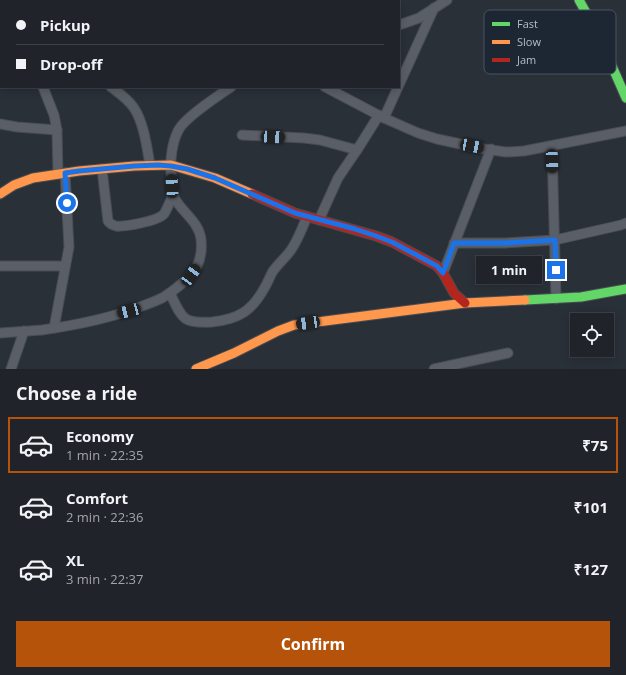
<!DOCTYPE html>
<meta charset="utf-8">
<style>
body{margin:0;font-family:"Open Sans",sans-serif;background:#2d3036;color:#f1f3f6;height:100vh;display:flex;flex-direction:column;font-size:15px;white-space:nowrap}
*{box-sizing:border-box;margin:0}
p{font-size:13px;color:#a2a4a8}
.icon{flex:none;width:22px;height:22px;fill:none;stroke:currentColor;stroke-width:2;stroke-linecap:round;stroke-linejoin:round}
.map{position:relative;height:369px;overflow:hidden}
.panel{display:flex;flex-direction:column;background:#20242a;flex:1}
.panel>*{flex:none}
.hud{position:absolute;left:0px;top:0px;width:400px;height:88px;box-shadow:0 2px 10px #0003,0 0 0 1px #3d4147;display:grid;align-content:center;height:88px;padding:0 16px;background:#20242a}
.controls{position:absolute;left:570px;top:313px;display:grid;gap:8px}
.controls a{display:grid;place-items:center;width:44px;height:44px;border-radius:0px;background:#20242a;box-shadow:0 2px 10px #0003,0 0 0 1px #3d4147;font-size:20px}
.end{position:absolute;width:18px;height:18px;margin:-9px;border:5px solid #1a73e8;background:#fff;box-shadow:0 0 0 2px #fff}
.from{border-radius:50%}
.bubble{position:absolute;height:28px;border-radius:0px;background:#20242a;box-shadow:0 2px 10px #0003,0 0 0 1px #3d4147;font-size:13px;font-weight:700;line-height:28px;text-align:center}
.car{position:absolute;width:12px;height:24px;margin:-12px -6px;border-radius:5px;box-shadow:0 0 3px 1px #0007;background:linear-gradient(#222 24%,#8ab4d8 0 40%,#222 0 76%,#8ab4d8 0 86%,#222 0)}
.hud b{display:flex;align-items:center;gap:14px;height:38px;font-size:15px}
.hud b+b{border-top:1px solid #3d4147}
.hud i{width:10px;height:10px;background:#f1f3f6}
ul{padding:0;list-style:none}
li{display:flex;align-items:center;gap:12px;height:56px;margin:0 8px 6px;padding:0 8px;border:2px solid transparent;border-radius:0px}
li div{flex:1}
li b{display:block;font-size:15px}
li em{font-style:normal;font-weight:700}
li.selected{border-color:#b45309}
li>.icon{width:36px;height:36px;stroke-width:1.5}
h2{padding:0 16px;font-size:18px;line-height:48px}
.action{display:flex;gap:8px;margin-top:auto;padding:8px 16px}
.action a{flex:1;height:46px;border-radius:0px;background:#b45309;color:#fff;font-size:16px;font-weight:700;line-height:46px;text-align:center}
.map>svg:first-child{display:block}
</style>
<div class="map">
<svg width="626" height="369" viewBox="0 0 626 369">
<rect width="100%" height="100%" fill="#2a3038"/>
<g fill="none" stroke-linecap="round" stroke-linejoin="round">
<g stroke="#484c53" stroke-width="11">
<g id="street">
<polyline points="93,0 94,1"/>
<polyline points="14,1 14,0"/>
<polyline points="327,1 327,0"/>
<polyline points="399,25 419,18 447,0"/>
<polyline points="0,57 1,57"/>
<polyline points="399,85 434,8"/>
<polyline points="43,87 54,115 57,130 58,174"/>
<path d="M111,87c8,6 17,12 23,21 10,15 13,40 16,57"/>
<polyline points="325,87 384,118 418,133 437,139 484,149 506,152 524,151 626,131"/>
<polyline points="384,118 398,87"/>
<polyline points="0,124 17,127 57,130"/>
<polyline points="242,135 304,138 320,140 357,150"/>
<polyline points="552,146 556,299"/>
<path d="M102,169l6,52c2,3 4,4 8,5 9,1 42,-5 48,-12 4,-6 6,-14 10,-20"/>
<polyline points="319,220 338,178 357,150 379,115"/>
<polyline points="454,243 505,243 555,240 621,225 626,223"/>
<polyline points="0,266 65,266"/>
<polyline points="443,273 491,149"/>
<path d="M170,293c12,25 12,31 42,29 27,-3 40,-11 53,-35 3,-5 5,-11 8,-16 6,-8 13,-14 18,-21 7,-10 11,-22 16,-33"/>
<polyline points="54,328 69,247 65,173"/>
<path d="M0,333c14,-1 28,-2 42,-3 35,-5 70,-12 103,-25 5,-2 11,-4 17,-7 9,-5 16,-11 24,-18 4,-4 9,-8 11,-14 4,-8 5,-18 4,-27 -2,-17 -18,-26 -26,-40 -4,-7 -3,-18 -4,-26 -1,-13 1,-30 7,-42 6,-13 40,-35 53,-44"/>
<polyline points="11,369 24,331"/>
<polyline points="434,369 508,353"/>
</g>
</g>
<g stroke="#484c53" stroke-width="11">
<g id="fast">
<polyline points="579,0 597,32 626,98"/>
<polyline points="525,300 581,297 626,289"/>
</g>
</g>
<g stroke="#484c53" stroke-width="11">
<g id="slow">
<polyline points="0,194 14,185 33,178 79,171 134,166 171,165 215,178 252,194"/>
<polyline points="196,369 234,353 278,331 294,325 465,303 525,300"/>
</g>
</g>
<g stroke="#484c53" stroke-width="11">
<polyline id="jam" points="252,194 295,213 376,236 392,242 437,266 443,273 454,293 465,303"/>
</g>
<use href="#street" stroke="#5a5e66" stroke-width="9"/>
<use href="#fast" stroke="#63d668" stroke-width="9"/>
<use href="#slow" stroke="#ff974d" stroke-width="9"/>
<use href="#jam" stroke="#b3261e" stroke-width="9"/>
</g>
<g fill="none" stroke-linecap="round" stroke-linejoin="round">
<polyline stroke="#1a73e8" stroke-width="5" points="67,203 65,173 79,171 134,166 158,165 171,166 187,169 215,178 295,213 355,229 376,236 392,242 437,266 443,273 454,243 505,243 555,240 556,270"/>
</g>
<rect x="484" y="10" width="132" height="64" rx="6" fill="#1d2633" stroke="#4a5360" stroke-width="1"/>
<rect x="492" y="22" width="18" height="4" fill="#63d668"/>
<rect x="492" y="40" width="18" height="4" fill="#ff974d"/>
<rect x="492" y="58" width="18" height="4" fill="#b3261e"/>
<g font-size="11" fill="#b4bcc9">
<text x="517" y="28">Fast</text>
<text x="517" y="46">Slow</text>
<text x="517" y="64">Jam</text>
</g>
</svg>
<div class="controls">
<a><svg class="icon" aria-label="locate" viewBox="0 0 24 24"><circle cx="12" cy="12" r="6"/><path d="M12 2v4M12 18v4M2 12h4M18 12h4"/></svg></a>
</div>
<i class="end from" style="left:67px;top:203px"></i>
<i class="end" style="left:556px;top:270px"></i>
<div class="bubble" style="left:476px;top:256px;width:66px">1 min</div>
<i class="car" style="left:273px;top:137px;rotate:93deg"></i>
<i class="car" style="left:472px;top:146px;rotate:101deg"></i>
<i class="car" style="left:552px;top:161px;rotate:178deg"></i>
<i class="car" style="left:172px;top:186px;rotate:357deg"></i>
<i class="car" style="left:191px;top:275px;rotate:36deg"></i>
<i class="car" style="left:129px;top:311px;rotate:255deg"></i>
<i class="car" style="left:308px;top:323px;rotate:262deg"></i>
<div class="hud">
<b><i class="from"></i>Pickup</b>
<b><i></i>Drop-off</b>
</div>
</div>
<section class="panel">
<h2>Choose a ride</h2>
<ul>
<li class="selected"><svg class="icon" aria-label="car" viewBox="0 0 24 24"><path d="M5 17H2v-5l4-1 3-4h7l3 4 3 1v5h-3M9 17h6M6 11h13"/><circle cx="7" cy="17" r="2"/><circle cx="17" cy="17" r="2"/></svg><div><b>Economy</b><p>1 min · 22:35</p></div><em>₹75</em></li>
<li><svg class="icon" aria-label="car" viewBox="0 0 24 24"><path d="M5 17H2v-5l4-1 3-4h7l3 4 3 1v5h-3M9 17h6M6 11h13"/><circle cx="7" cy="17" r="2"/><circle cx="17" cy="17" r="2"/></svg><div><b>Comfort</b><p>2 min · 22:36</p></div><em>₹101</em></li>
<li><svg class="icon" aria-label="car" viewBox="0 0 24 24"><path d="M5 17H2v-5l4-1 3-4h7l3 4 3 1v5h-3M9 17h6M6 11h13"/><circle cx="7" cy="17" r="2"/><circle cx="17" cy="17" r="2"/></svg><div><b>XL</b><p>3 min · 22:37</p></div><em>₹127</em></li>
</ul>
<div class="action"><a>Confirm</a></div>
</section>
